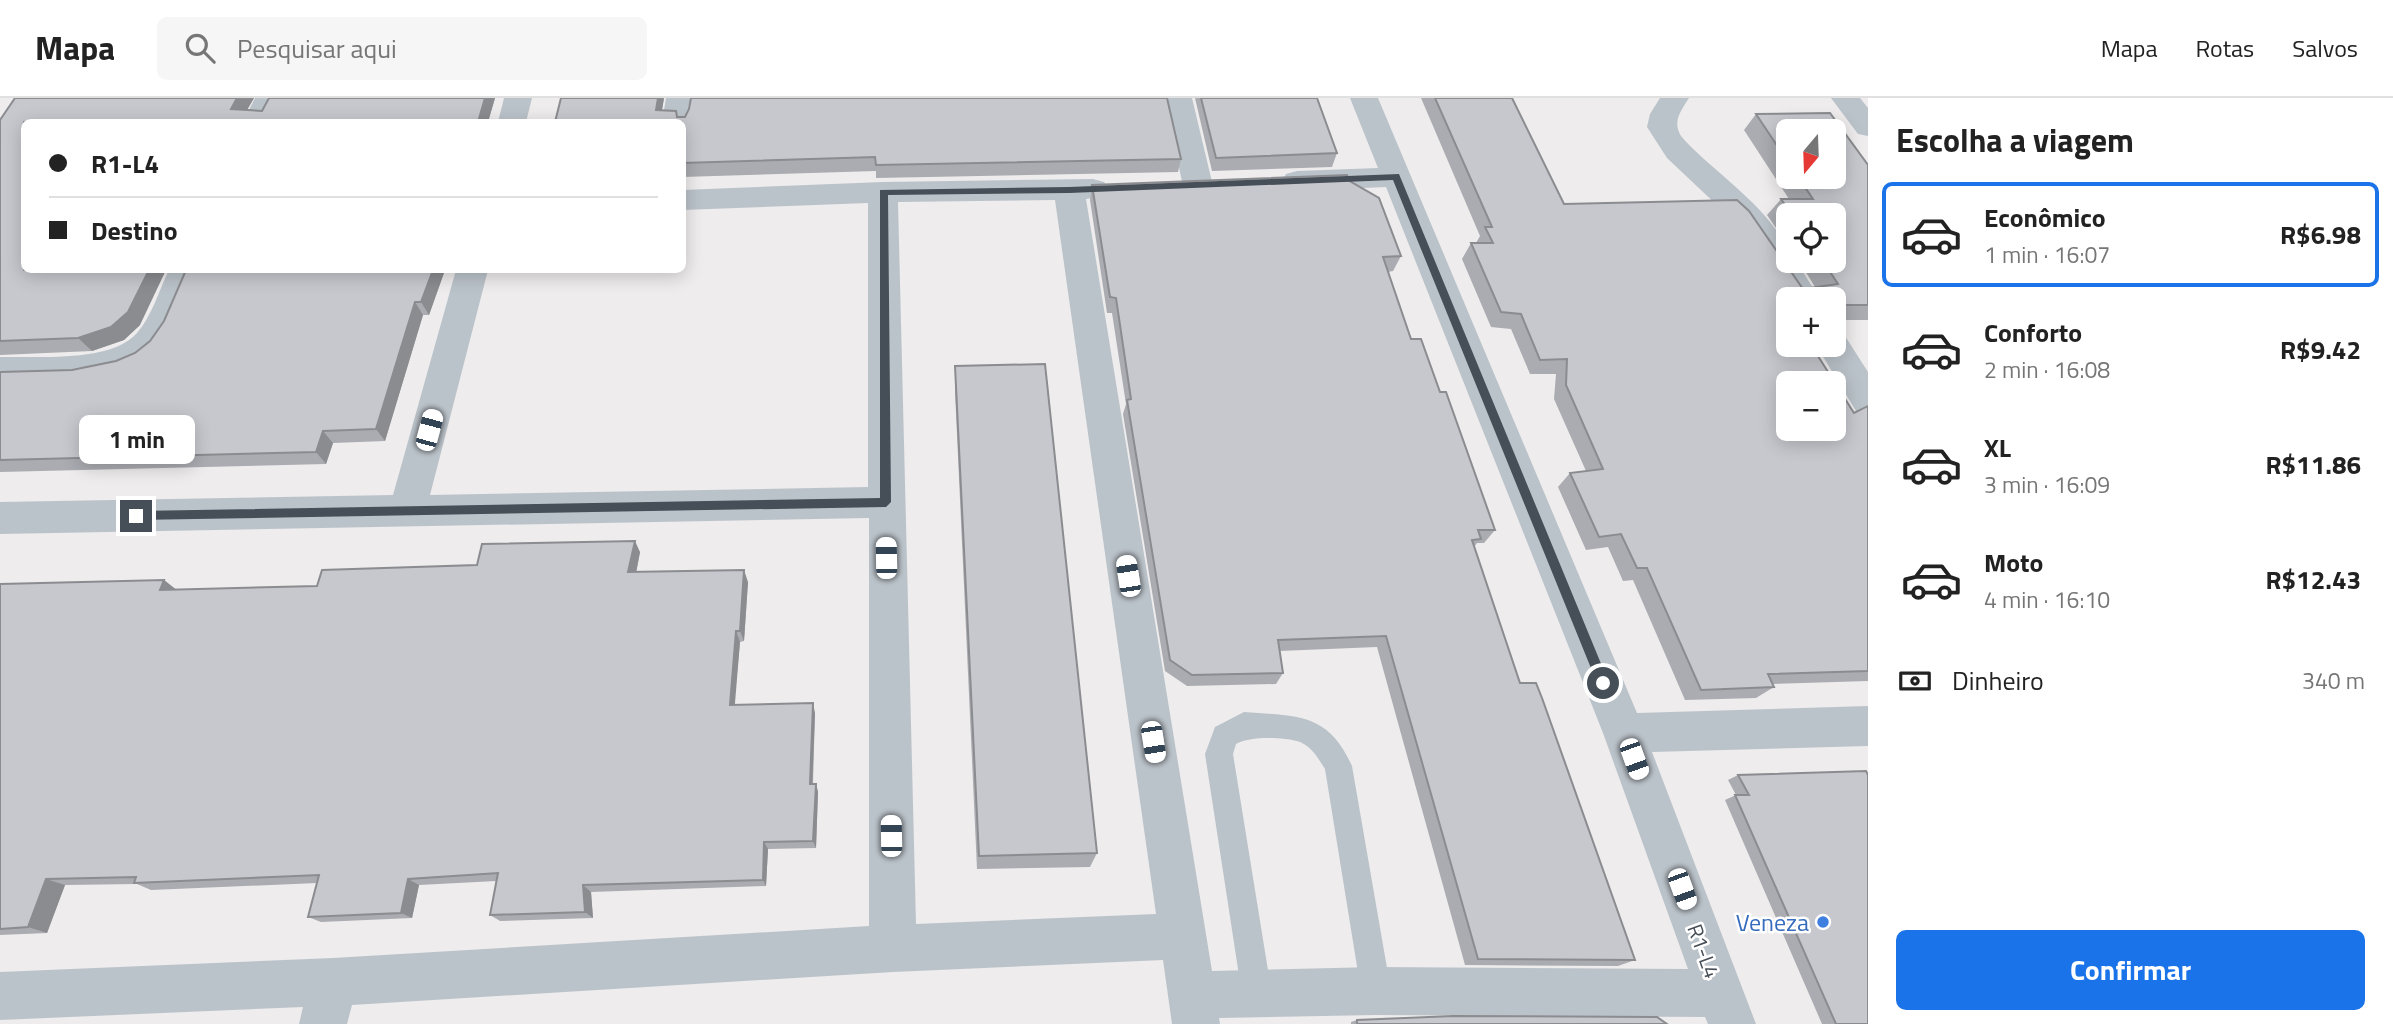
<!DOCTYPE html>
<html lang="pt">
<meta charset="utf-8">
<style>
body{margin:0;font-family:"Titillium Web",sans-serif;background:#f6f6f6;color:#222;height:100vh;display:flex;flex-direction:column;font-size:26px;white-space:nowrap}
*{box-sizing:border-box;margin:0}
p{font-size:23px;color:#767676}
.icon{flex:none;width:38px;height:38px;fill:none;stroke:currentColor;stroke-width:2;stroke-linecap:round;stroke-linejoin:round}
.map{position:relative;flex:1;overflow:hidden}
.drawer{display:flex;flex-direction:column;background:#fff;width:525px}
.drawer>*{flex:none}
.hud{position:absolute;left:21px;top:21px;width:665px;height:154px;border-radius:10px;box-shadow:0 4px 18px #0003;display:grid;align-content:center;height:154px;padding:0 28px;background:#fff}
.needle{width:46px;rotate:199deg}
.buttons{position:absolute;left:1776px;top:21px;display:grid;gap:14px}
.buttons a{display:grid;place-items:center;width:70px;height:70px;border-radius:10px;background:#fff;box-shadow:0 4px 18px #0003;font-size:35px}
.end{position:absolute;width:32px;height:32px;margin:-16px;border:9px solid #464e57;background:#fff;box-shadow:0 0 0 4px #fff}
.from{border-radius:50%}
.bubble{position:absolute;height:49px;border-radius:10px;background:#fff;box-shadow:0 4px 18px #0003;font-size:23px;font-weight:700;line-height:49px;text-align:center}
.car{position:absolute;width:21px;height:42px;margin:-21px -10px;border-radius:9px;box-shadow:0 0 5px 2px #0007;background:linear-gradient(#fff 24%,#345 0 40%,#fff 0 76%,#345 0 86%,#fff 0)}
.hud b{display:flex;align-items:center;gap:24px;height:66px;font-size:26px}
.hud b+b{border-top:2px solid #e0e0e0}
.hud i{width:18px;height:18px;background:#222}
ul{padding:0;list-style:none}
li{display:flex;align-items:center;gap:21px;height:105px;margin:0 14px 10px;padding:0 14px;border:4px solid transparent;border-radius:10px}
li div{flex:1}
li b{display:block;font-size:26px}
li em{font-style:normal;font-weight:700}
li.on{border-color:#1a73e8}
li>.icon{width:63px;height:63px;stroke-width:1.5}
h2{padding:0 28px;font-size:32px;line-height:84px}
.pay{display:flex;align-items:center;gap:18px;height:77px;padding:0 28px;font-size:26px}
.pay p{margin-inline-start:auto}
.primary-button{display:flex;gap:14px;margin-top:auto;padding:14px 28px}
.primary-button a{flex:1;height:80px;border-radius:10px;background:#1a73e8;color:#fff;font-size:28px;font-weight:700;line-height:80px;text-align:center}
header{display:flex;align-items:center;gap:42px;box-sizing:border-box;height:98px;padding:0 35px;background:#fff;border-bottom:2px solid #e0e0e0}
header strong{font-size:33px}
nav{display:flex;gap:38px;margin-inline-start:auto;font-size:24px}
.search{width:490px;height:63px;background:#f6f6f6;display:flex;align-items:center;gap:18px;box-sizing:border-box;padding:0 24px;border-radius:10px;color:#767676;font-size:26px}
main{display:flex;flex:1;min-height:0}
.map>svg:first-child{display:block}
</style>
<header>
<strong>Mapa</strong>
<div class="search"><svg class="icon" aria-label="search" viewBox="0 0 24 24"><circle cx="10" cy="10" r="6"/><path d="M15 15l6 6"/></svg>Pesquisar aqui</div>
<nav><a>Mapa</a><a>Rotas</a><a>Salvos</a></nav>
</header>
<main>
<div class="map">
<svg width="1868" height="926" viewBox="0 0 1868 926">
<rect width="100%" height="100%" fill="#eeecec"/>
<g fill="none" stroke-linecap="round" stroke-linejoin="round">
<path fill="#bbc3ca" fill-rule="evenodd" d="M1244,614c52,4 84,0 108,54l39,225 -4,11 -11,4 -11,-4 -4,-11 -36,-222c-7,-11 -14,-24 -28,-28 -15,-4 -48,-5 -61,3l-3,10 39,241 -4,11 -11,4 -11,-4 -4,-11 -37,-241 10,-27z"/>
<g fill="#bbc3ca" fill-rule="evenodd">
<polygon points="255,0 283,0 271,24 243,24"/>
<polygon points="504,0 532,0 526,24 498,24"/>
<polygon points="666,0 694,0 690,24 686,31 682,31 682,24 662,24"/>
<polygon points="1164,0 1192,0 1213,88 1209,95 1198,98 1187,95 1183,88"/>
<path d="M1350,0h28l259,615 231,-7v40l-216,6 104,272h-48l-3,-7 -329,-2 -157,3 1,6h-48l-9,-64 -270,12 -541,33 -5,19h-48l4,-17 -303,13v-48l333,-14 536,-32v-408l-869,16v-32l393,-7 63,-225h32l-58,225 438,-8v-284l-186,7v-20l201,-8 210,-3 11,3 4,7 -4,7 -18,3 126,772 164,-4 312,2 -85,-236 -217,-546 -89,4 -11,-3 -4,-7 4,-7 11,-3 81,-3zM1055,102l101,714 -240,10 -18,-722z"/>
<path d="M1660,0h29c-8,13 -17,23 -8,38 26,32 107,83 107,125h8l24,38 -32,2 -50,-76 -71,-67 -20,-31 3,-13z"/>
<polygon points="1831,0 1860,0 1868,10 1868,38 1858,36"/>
<path d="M169,172h32c-13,26 -21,59 -41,82 -31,35 -116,30 -160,31v-26c37,-1 111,6 137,-24 15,-17 22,-43 32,-63z"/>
<polygon points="1834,235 1845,238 1868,274 1868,317 1856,313 1816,247 1834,247"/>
</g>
</g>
<g fill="#abacb1" fill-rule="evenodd">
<polygon points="15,0 254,0 247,12 262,13 269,0 495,0 488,24 24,24 140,227 124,242 92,253 0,257 0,22"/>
<polygon points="664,0 662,12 676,13 678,19 1181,61 1178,74 876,80 876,73 682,79 682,24 555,24"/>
<polygon points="1195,0 1317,0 1337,55 1332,69 1212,73"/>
<path d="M1421,0h91l52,106 239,85 12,-2 -16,-26h35v-46h-46v36l-1,-7 -20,-29 14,-16h8l-45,-69 12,-16 112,51v155h-34v-21h-46v46l66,68 14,-7v275l-95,3 1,3 -18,11 -71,2 -52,-120 -10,1 -15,-34 -22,3 -28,-63 12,-14 16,-2 -32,-72 2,-25h-26l-19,-45 -20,-2 -29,-68 9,-16h5l4,-7zM1788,33l46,46h-46z"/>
<polygon points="1348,82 1401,158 1393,173 1388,174 1411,241 1440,294 1495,432 1484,445 1477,445 1474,449 1520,585 1635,862 1618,868 1465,867 1377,549 1279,553 1283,575 1276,586 1187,588 1165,573 1123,316 1126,306 1112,215 1107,215 1090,102 1092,87"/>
<polygon points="445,172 429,217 423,217 385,343 333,345 326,366 0,374 0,274 72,272 116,263"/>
<polygon points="955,268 1097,755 1090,769 977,771 955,293"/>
<polygon points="640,454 636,474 748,484 744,543 740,544 734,607 815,615 813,686 816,686 818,694 816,750 768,751 766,788 591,794 593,820 500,823 490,817 496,783 419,787 412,820 321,824 308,819 317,785 151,792 137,786 65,787 47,835 0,837 0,486 164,482 176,492 317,488 477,467"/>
<polygon points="1738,677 1868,926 1822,926 1725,702 1736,697 1728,682"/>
<polygon points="1357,922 1667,926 1351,926 1351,924"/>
</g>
<g fill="#8b8c90">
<polygon points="237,0 254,0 240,24 231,11"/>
<polygon points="485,0 495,0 488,24 478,24"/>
<polygon points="658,0 664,0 660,24 656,12"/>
<polygon points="149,172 166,172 140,227 124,242 92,253 78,240"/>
<polygon points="433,172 445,172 429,217 421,204"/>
<polygon points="415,204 423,217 385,343 376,331"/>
<polygon points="323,333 333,345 326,366 316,354"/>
<polygon points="635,443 640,454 634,486 628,474"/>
<polygon points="744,472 748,484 744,543 740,533"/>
<polygon points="164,482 178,493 160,492"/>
<polygon points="736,533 740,544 734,617 730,607"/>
<polygon points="813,605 815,615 812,694 810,686"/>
<polygon points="816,686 818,694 816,750 813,743"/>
<polygon points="764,744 768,751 766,788 763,782"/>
<polygon points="46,781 65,787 47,835 28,829"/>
<polygon points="408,781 419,787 412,820 401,815"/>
<polygon points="583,787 591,794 593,820 585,814"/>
</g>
<g fill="#c7c8ce" stroke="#8b8c90" stroke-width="2" fill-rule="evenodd">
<polygon points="15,0 237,0 231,11 262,13 269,0 485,0 478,24 24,24 24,172 149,172 128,214 111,229 78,240 0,243 0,22"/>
<polygon points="561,0 658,0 656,12 676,13 677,19 685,19 689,11 691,0 1167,0 1181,61 876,67 875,59 682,65 682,24 555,24"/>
<polygon points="1201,0 1317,0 1337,55 1216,60"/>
<path d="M1435,0h77l52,106 173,-4 12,11 54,78 35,-5 -15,-23h11v-46h-42l-11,-16h32l-15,-22h36v-46h-46v31l-32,-48 74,-1 38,52v140h-34v-6h-46v6h-1l1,3v37h23l43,68 14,-7v265l-100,3 6,13 -73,3 -54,-122h-10l-16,-34 -22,3 -29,-64 33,-4 -37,-84 1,-26 -27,1 -19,-46 -20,-2 -30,-69h22l-8,-16h7zM1788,285h46v46h-46z"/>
<polygon points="1347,77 1348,82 1379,100 1401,158 1383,159 1411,241 1421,241 1440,294 1446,294 1495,432 1478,432 1481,441 1472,442 1520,585 1536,585 1542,600 1635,862 1478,861 1386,538 1278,542 1283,575 1192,577 1170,562 1127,302 1131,301 1116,200 1110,199 1092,87"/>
<polygon points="186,172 433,172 421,204 415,204 376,331 323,333 316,354 0,362 0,274 72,272 116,263 135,255 150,243 164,223"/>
<polygon points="1045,266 1097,755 979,758 955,268"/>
<polygon points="635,443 628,474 744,472 740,533 736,533 730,607 813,605 810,686 816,686 813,743 764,744 763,782 583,787 585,814 490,817 498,775 408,781 401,815 308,819 319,777 134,785 136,779 46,781 28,829 0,831 0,486 164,482 160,492 317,488 322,472 477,467 482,446"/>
<polygon points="1866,673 1868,677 1868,926 1836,926 1735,697 1749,697 1738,677"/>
<polygon points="1453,918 1657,919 1667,926 1357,926 1357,922"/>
</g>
<polygon fill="#464e57" points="1399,76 1609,585 1608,589 1599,589 1597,585 1393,82 1069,95 888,97 891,404 886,409 136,422 130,418 136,413 880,400 880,92 1069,89"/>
<circle fill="#3f7fe0" stroke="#fff" stroke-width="2.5" cx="1823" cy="824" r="7"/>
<g text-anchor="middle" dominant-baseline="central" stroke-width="5" stroke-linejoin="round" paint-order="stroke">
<g font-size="21" fill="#464e57" stroke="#fff">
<text transform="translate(1704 853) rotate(70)">R1-L4</text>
</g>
<g font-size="24" fill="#366cbe" stroke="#fff" text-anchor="end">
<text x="1809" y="824">Veneza</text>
</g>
</g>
</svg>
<div class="buttons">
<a><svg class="needle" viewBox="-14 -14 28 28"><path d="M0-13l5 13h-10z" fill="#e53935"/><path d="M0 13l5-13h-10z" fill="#767676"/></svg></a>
<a><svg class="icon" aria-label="locate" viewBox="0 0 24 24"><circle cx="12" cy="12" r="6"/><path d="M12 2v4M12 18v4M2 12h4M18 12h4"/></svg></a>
<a>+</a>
<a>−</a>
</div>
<i class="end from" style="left:1603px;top:585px"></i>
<i class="end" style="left:136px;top:418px"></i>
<div class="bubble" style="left:79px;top:317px;width:116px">1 min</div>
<i class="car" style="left:429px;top:332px;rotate:15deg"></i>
<i class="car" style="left:886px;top:460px;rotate:359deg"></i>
<i class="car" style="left:1128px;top:478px;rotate:351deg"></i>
<i class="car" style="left:1153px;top:644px;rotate:171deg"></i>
<i class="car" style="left:1634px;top:661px;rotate:160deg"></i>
<i class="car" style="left:891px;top:738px;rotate:359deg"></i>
<i class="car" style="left:1682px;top:791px;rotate:160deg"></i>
<div class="hud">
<b><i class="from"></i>R1-L4</b>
<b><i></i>Destino</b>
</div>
</div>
<section class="drawer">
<h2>Escolha a viagem</h2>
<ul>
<li class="on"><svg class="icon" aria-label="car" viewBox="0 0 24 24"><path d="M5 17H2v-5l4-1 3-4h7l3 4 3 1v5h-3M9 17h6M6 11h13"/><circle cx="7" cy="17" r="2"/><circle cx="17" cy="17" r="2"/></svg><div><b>Econômico</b><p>1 min · 16:07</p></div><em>R$6.98</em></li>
<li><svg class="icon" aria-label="car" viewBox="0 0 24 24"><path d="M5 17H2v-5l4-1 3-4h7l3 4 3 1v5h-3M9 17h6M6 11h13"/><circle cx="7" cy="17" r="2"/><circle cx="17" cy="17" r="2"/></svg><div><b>Conforto</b><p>2 min · 16:08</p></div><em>R$9.42</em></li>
<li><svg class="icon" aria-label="car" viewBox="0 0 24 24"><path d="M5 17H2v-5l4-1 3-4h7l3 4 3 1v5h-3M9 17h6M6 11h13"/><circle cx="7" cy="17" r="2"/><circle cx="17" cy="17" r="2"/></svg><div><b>XL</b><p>3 min · 16:09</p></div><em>R$11.86</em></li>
<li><svg class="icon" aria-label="car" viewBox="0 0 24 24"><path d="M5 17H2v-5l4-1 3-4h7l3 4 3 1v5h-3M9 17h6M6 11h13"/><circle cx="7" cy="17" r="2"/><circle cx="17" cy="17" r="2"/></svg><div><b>Moto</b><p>4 min · 16:10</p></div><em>R$12.43</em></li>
</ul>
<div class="pay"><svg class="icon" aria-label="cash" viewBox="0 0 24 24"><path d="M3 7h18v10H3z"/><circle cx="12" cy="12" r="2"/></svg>Dinheiro<p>340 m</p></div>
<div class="primary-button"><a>Confirmar</a></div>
</section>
</main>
